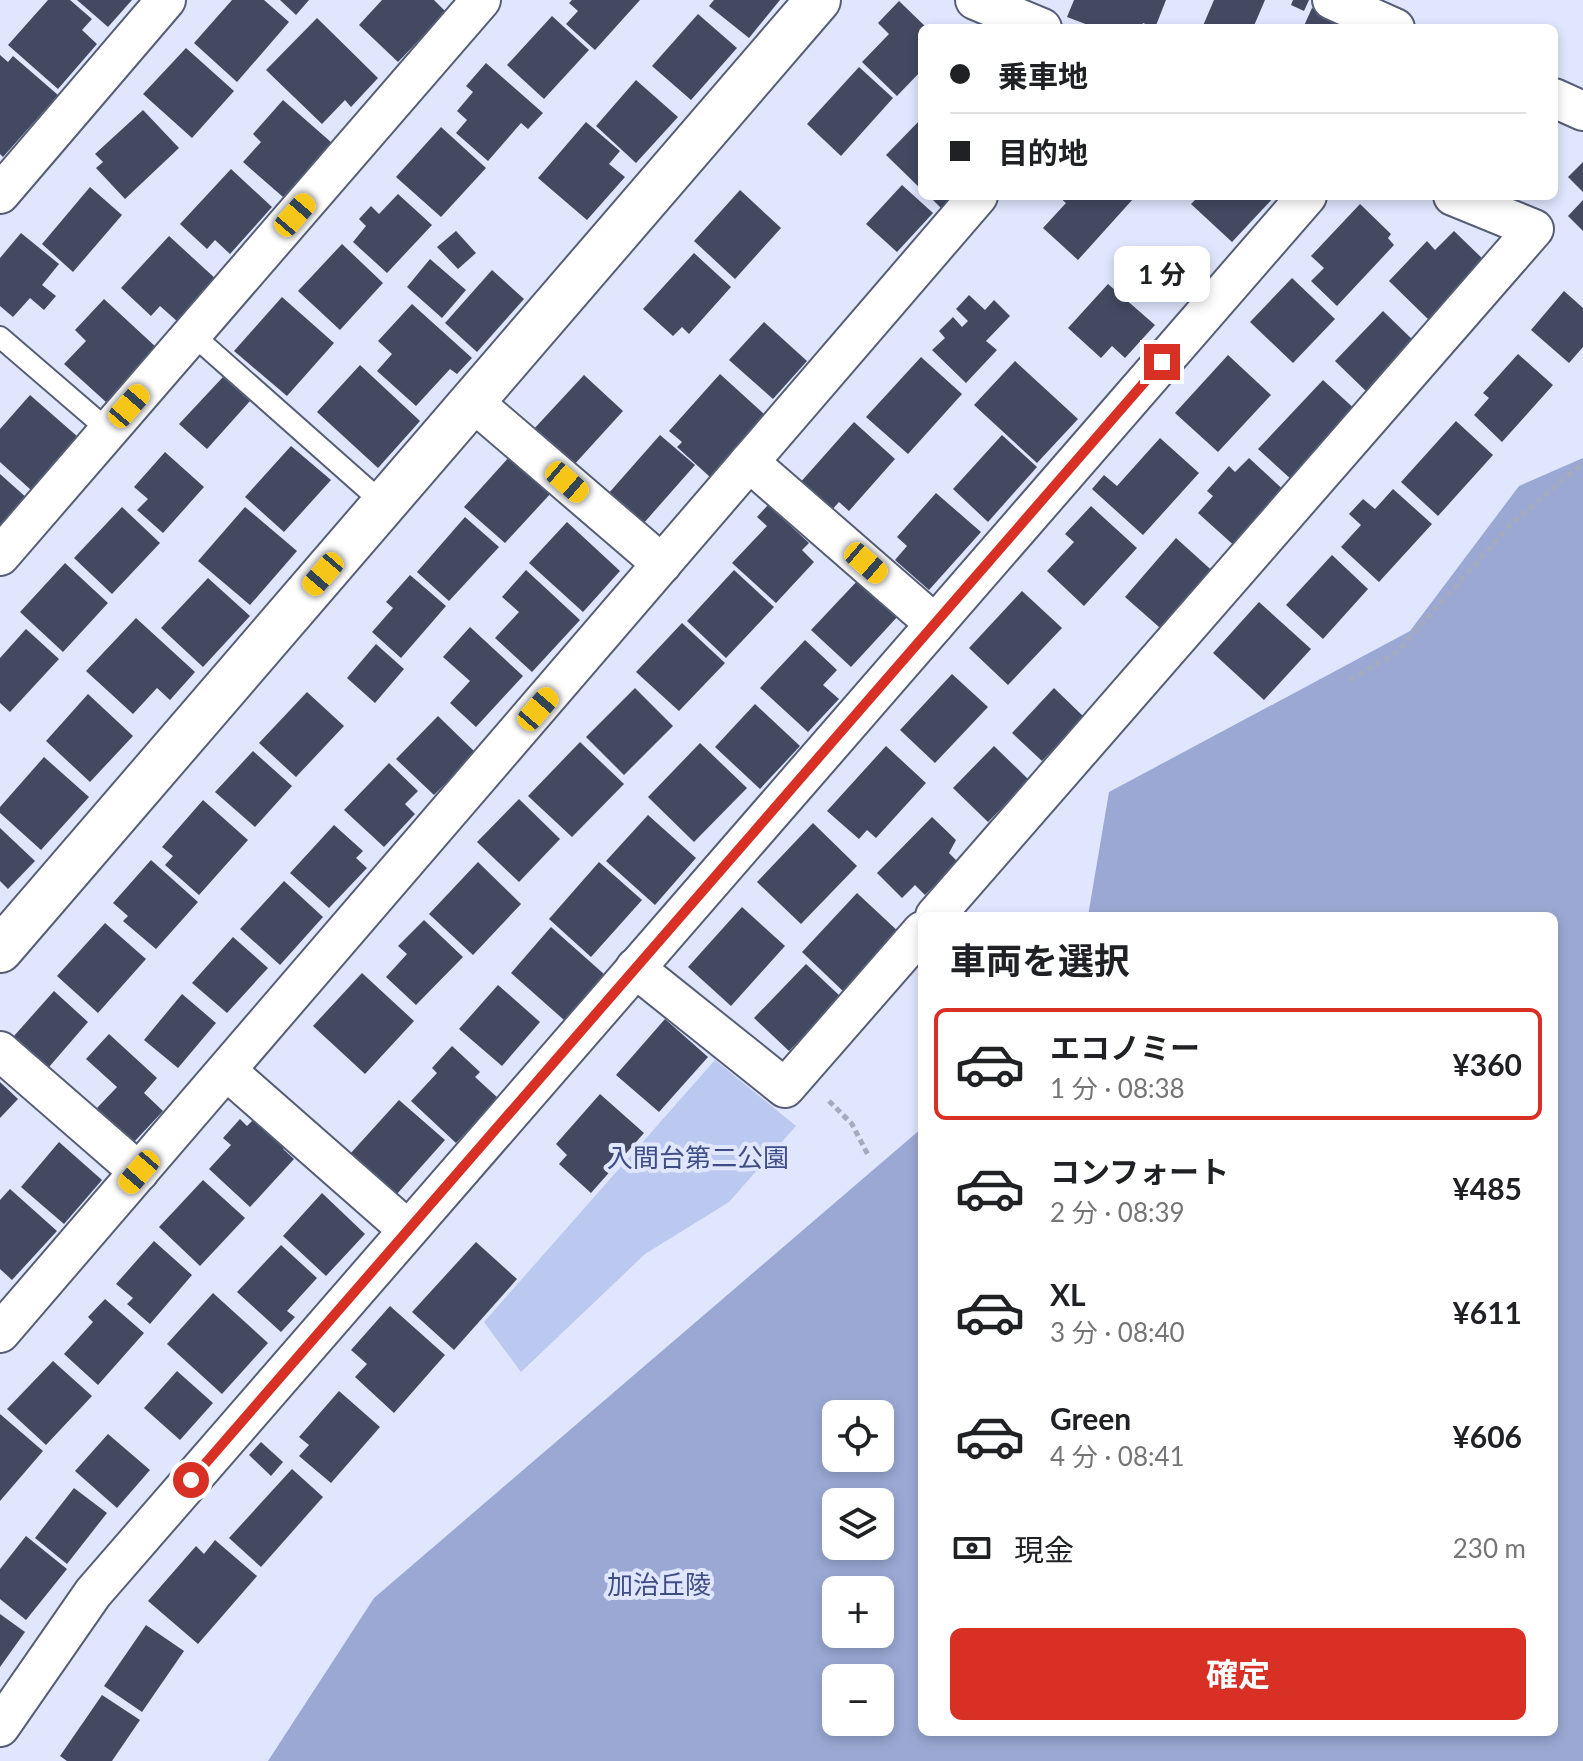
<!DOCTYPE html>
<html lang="ja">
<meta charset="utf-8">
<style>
body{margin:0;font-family:Lato,"Noto Sans JP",sans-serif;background:#f6f6f6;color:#202124;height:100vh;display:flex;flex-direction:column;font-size:30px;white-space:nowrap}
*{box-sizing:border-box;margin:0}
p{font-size:26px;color:#757577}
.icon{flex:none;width:44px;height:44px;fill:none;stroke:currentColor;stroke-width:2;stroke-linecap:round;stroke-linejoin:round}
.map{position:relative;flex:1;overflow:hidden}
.panel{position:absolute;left:918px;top:912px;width:640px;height:824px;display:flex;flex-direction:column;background:#fff;border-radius:12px;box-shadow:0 4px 12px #0003}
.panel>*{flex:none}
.guide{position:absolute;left:918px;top:24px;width:640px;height:176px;border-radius:12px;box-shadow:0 4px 12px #0003;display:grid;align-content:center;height:176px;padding:0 32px;background:#fff}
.fabs{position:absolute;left:822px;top:1400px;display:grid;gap:16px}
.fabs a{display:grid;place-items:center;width:72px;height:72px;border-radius:12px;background:#fff;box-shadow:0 4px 12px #0003;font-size:40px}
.end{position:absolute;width:36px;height:36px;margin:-18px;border:10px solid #d93025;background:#fff;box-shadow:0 0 0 4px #fff}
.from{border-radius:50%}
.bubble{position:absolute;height:56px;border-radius:12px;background:#fff;box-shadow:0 4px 12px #0003;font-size:26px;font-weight:700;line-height:56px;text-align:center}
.car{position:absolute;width:24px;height:48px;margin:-24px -12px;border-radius:10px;box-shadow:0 0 6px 2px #0007;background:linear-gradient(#f5c518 24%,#345 0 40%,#f5c518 0 76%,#345 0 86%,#f5c518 0)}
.guide b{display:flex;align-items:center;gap:28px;height:76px;font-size:30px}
.guide b+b{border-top:2px solid #e0e0e0}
.guide i{width:20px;height:20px;background:#202124}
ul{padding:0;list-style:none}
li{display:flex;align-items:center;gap:24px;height:112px;margin:0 16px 12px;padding:0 16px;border:4px solid transparent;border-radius:12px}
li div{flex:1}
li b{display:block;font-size:30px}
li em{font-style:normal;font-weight:700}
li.current{border-color:#d93025}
li>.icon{width:72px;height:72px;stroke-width:1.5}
h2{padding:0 32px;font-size:36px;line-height:96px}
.pay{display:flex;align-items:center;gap:20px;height:88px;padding:0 32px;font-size:30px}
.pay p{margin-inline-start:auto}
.cta{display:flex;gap:16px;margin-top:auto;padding:16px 32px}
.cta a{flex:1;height:92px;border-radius:12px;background:#d93025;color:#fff;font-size:32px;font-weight:700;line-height:92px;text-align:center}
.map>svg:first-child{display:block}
</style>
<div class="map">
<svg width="1583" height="1761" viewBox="0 0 1583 1761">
<rect width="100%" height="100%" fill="#dfe6fd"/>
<polygon fill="#bbc8ef" points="715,1060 796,1126 729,1202 645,1254 521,1372 484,1322"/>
<path fill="#9aa8d3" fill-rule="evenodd" d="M1583,458v1303h-1315l106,-163 548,-470v604h632v-816h-466l21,-124 301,-161 109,-145zM836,1414h44v44h-44zM836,1502h44v44h-44zM836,1590h44v44h-44zM836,1678h44v44h-44z"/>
<g fill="#424961">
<polygon points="48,0 70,0 92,19 82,30 97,44 58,89 8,45"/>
<polygon points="77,0 132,0 108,27"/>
<polygon points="232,0 264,0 289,22 237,82 194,43"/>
<polygon points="280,0 309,0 296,15"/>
<polygon points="382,0 434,0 446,12 398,62 359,25"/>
<polygon points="572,0 640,0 595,50 566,24 578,11 569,3"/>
<polygon points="714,0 780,0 749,38 709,6"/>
<polygon points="1074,0 1166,0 1155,28 1143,23 1141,28 1096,28 1067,17"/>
<polygon points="1214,0 1265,0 1253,28 1202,28"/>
<polygon points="1293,0 1309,0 1304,11 1291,5"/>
<polygon points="899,1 927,28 922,28 920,36 922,70 897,96 862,62 889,34 878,23"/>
<polygon points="1312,8 1359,28 1303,28"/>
<polygon points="698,14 737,48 691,100 652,66"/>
<polygon points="552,16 589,50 544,99 507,65"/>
<polygon points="317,18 378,78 351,107 345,100 322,124 266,70"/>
<polygon points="186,48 234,91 192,138 143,94"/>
<polygon points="0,55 8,62 13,56 58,95 3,157 0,154"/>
<polygon points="486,63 543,113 528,129 521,123 488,161 456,133 467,120 457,111 473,92 466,86"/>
<polygon points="859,67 893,98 841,156 807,124"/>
<polygon points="636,80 678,117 636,163 596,126"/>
<polygon points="283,100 332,143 283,197 243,162 261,142 253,134"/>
<polygon points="143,110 179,148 125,199 96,168 103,162 95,154"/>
<polygon points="922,118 922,190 886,155"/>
<polygon points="586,122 620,151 609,164 625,177 587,220 538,178"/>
<polygon points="441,127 486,168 441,217 396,177"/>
<polygon points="1583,162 1583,192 1568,177"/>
<polygon points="231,169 272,207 230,254 215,240 207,249 180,224"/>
<polygon points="902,185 933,213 897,252 866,224"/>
<polygon points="90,187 122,215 73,272 42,244"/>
<polygon points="740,190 781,228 735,279 694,241"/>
<polygon points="398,194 432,225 387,273 353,242 366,226 359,219 371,206 379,214"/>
<polygon points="929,196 955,196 942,209"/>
<polygon points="1058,196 1129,196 1133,199 1078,260 1043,228 1066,203"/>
<polygon points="1199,196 1275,196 1232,242 1191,204"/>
<polygon points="1583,200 1583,231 1568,216"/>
<polygon points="1360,204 1391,234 1388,238 1394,245 1337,306 1311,281 1324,268 1311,256"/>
<polygon points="456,231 476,253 458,269 437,247"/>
<polygon points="1454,231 1486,262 1430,321 1389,281 1427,241 1435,250"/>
<polygon points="21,233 59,264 42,285 56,296 44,310 30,298 13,317 0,306 0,258"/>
<polygon points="169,236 217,280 178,322 160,306 151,316 121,288"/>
<polygon points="342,244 383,283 340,330 298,291"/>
<polygon points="694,253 731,287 689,334 682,327 673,336 643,309"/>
<polygon points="430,259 466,290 442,318 407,287"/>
<polygon points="492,270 524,299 477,352 445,323"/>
<polygon points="1292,278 1335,319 1293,363 1250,322"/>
<polygon points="1108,284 1155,325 1125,358 1112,346 1101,358 1068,328"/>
<polygon points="1564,291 1583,308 1583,347 1569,363 1531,330"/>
<polygon points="969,295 985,310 994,300 1010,316 986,341 997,350 966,383 932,350 945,338 939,331 953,317 962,327 968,321 956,309"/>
<polygon points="282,297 334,343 287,396 234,351"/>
<polygon points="104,299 157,348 106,402 64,364 86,341 75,330"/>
<polygon points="412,304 472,358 457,374 450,369 416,406 377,371 392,354 378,341"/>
<polygon points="1383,311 1417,344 1369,394 1335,361"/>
<polygon points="764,322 807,361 773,399 729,360"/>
<polygon points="1518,354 1553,385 1502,442 1474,415 1489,398 1483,393"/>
<polygon points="1228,355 1271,395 1218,452 1175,413"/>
<polygon points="921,357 962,394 908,454 866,417"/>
<polygon points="1015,361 1078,419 1037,463 974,405"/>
<polygon points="360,365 420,421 378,468 317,412"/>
<polygon points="720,374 765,415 710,477 677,447 682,442 669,431"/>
<polygon points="584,375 623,411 572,467 532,431"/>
<polygon points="223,377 250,401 207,449 179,424"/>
<polygon points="1323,380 1358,412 1293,481 1258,449"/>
<polygon points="30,395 78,437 31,490 0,462 0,429"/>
<polygon points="1456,421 1493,455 1438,516 1401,482"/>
<polygon points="854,422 895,459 849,511 839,502 830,512 799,484"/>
<polygon points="660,435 695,465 643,524 608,494"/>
<polygon points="1002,435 1037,467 988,522 953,489"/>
<polygon points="1160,438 1199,473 1143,535 1092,489 1104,475 1117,486"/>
<polygon points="291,446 331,480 284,532 245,497"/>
<polygon points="165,452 204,487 163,533 137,510 148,499 134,487"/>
<polygon points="511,455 552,492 505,543 464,507"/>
<polygon points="1249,458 1288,494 1238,549 1198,513 1213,496 1207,491 1229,466 1235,472"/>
<polygon points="0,474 28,499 0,529"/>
<polygon points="1393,489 1432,524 1379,582 1341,547 1361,525 1349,514 1363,499 1375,509"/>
<polygon points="936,493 981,532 929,590 895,560 907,546 897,537"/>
<polygon points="768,505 809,543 802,550 814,562 776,603 732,563 767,526 757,517"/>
<polygon points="1091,506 1137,548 1084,606 1047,571 1074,542 1065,534"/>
<polygon points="122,507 160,543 112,594 74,558"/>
<polygon points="245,507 297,551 250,605 198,561"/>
<polygon points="465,517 499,547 449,601 417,572"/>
<polygon points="567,522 620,571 583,612 529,563"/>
<polygon points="1176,538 1218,576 1167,634 1125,597"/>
<polygon points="1332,555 1368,589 1323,639 1286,605"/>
<polygon points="65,563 108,603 63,652 20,612"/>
<polygon points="526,570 580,620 532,672 495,638 519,612 502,597"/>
<polygon points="734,570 774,607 726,658 687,621"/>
<polygon points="410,575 446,606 401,658 372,632 393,608 386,602"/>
<polygon points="208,578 250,616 203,667 161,628"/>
<polygon points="860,578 899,615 851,667 811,630"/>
<polygon points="1022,591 1062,628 1008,685 969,648"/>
<polygon points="1259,602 1311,649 1264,700 1213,653"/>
<polygon points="136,618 195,672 170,700 157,688 133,714 86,671"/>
<polygon points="682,623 725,663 679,711 636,672"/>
<polygon points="470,627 523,676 476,727 450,703 470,681 443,657"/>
<polygon points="26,629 59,659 10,712 0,703 0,658"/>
<polygon points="805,640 837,670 823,685 839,699 808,732 760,688"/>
<polygon points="376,644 404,669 375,703 347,678"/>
<polygon points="952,674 988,707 935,763 900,730"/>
<polygon points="635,688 673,726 624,775 586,737"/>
<polygon points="1054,688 1084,717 1042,761 1012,733"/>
<polygon points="307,692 344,726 296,777 259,743"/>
<polygon points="88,694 133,736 90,782 46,741"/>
<polygon points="755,704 800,746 760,789 715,747"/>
<polygon points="438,716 476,753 434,795 396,759"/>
<polygon points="580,742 624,784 572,837 528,796"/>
<polygon points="700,743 747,788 694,842 648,797"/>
<polygon points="886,746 926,783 876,838 867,830 859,839 827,811"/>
<polygon points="994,746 1029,780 988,822 953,788"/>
<polygon points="253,751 292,786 255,827 215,792"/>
<polygon points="44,757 89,797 41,850 0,813 0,807"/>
<polygon points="389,763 418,791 405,804 415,814 384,847 344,810"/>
<polygon points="519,799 560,839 519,882 477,842"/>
<polygon points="203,800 248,840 199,895 165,865 173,856 162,847"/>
<polygon points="648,815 696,858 655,905 606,861"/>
<polygon points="932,817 956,840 949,853 958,862 925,895 915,885 902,898 877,873"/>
<polygon points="813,823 857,866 801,924 757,882"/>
<polygon points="334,825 363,851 356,858 367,868 329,908 290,873"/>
<polygon points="0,828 35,861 8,889 0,881"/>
<polygon points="151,860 198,902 156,949 123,921 128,916 113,903"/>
<polygon points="478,862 521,904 473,955 429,914"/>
<polygon points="599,862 642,900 591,957 549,919"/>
<polygon points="284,881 323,917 280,965 240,929"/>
<polygon points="857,893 901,934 845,993 802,952"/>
<polygon points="742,907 785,946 731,1006 688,967"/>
<polygon points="424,920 463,957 416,1005 386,977 407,954 398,946"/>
<polygon points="105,923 146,959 98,1013 57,976"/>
<polygon points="551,927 605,975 564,1020 511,973"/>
<polygon points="233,937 268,968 227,1013 192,983"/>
<polygon points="806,964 841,997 789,1051 754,1018"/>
<polygon points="362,973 414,1021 365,1074 313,1026"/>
<polygon points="498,985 540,1022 502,1066 459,1029"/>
<polygon points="54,991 88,1022 49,1067 14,1036"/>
<polygon points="182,994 216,1023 178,1068 144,1040"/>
<polygon points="665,1019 708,1057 659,1112 616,1075"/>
<polygon points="109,1034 157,1078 144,1093 163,1111 134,1142 97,1108 117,1087 86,1059"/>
<polygon points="452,1046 480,1072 475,1077 498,1098 456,1143 411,1101 437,1073 432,1068"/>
<polygon points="0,1082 18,1099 0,1118"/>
<polygon points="600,1094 644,1133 591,1193 559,1164 567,1155 556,1144"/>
<polygon points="399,1100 445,1140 396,1195 350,1154"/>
<polygon points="257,1116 287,1144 283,1149 294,1159 250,1207 209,1169 231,1145 223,1138 240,1119 247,1126"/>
<polygon points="59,1142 102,1180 64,1224 21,1187"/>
<polygon points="203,1180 245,1218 200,1266 159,1227"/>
<polygon points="10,1189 57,1231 12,1280 0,1269 0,1200"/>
<polygon points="322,1193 365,1234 326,1276 283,1236"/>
<polygon points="154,1241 192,1275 150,1324 127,1304 133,1298 116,1284"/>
<polygon points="476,1242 517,1279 454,1350 412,1312"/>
<polygon points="281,1245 317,1278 287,1311 295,1317 281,1332 237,1292"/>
<polygon points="213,1293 268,1343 222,1394 167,1344"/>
<polygon points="105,1299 144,1333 98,1385 64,1354 93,1322 88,1317"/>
<polygon points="390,1306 445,1355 394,1413 355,1377 367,1364 351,1350"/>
<polygon points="53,1361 92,1396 46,1445 7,1409"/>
<polygon points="177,1371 213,1403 180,1440 144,1408"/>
<polygon points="339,1391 380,1427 331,1483 299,1456 309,1445 299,1437"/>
<polygon points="0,1414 43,1451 0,1501"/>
<polygon points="108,1434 150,1470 117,1508 75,1471"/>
<polygon points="261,1442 283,1462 271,1476 249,1455"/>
<polygon points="292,1469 323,1497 261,1567 229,1538"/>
<polygon points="74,1488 107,1513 67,1564 35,1538"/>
<polygon points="26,1536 67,1569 26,1620 0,1599 0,1569"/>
<polygon points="215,1540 257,1576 198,1644 148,1601 196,1546 204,1554"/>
<polygon points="0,1614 25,1632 0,1667"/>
<polygon points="146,1625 184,1651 142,1712 104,1686"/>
<polygon points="102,1695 140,1720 112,1761 67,1761 60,1756"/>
</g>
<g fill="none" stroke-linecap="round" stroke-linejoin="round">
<g stroke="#565e76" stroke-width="24">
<g id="service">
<polyline points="192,334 384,504"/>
<polyline points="0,337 108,430"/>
</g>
</g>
<g stroke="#565e76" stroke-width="42">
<g id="minor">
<polyline points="975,0 1042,28"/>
<polyline points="1332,0 1395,28"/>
<polyline points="1554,98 1583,111"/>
<polyline points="0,194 166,0"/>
<polyline points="472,401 662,564"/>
<polyline points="749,462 935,624"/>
<polyline points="0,556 481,0"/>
<polyline points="935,916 1534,229 1453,196"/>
<polyline points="635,968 785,1088 922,931"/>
<polyline points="0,1051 139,1172"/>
<polyline points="227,1071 408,1230"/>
<polyline points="0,1333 978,196"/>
<polyline points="0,1727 93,1593 1307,196"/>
</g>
</g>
<g stroke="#565e76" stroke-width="48">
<polyline id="tertiary" points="0,950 818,0"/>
</g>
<g stroke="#a5abbe" stroke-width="5" stroke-dasharray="6 4" stroke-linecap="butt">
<polyline points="1350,680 1397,652 1511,524 1583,463"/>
<polyline points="829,1101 852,1124 869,1157"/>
</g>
<use href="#service" stroke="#fff" stroke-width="20"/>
<use href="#minor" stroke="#fff" stroke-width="38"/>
<use href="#tertiary" stroke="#fff" stroke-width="44"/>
</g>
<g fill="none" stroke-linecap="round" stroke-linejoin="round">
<polyline stroke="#d93025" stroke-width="10" points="191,1480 1162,362"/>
</g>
<g text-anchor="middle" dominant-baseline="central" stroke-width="8" stroke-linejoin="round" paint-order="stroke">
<g font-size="26" fill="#3f4d86" stroke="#dfe6fd">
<text x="698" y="1157">入間台第二公園</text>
<text x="659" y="1584">加治丘陵</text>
</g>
</g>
</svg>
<div class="fabs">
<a><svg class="icon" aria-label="locate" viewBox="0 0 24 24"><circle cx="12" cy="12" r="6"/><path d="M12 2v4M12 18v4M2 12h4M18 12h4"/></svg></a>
<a><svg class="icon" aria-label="layers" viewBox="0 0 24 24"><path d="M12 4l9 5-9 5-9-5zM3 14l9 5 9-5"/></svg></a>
<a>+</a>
<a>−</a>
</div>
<i class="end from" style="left:191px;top:1480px"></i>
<i class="end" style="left:1162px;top:362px"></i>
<div class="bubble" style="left:1114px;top:246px;width:96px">1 分</div>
<i class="car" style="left:295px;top:215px;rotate:41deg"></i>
<i class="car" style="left:129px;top:406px;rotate:41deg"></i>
<i class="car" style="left:567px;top:482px;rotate:131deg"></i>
<i class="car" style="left:866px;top:563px;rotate:131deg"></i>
<i class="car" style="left:323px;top:574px;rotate:221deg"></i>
<i class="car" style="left:538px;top:709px;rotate:41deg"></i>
<i class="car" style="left:139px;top:1172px;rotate:221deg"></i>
<div class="guide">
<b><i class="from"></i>乗車地</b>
<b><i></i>目的地</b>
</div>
<section class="panel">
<h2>車両を選択</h2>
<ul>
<li class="current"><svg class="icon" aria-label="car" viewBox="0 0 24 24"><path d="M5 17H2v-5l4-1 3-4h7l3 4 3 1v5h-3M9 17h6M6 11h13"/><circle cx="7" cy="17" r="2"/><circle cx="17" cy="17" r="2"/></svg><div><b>エコノミー</b><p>1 分 · 08:38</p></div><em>¥360</em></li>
<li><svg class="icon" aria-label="car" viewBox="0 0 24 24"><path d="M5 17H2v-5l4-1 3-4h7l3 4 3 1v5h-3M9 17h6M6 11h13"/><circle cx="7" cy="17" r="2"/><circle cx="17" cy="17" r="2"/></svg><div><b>コンフォート</b><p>2 分 · 08:39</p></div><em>¥485</em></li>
<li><svg class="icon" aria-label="car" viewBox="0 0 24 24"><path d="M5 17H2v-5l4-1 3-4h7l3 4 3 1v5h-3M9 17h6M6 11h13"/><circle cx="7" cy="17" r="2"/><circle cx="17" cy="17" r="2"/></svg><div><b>XL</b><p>3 分 · 08:40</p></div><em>¥611</em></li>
<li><svg class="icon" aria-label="car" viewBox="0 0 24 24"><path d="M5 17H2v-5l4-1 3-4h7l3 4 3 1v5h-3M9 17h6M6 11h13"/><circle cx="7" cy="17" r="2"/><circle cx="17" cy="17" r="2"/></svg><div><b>Green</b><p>4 分 · 08:41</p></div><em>¥606</em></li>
</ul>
<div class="pay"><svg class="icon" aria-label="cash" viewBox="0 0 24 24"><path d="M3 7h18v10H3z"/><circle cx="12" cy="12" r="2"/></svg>現金<p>230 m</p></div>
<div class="cta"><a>確定</a></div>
</section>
</div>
